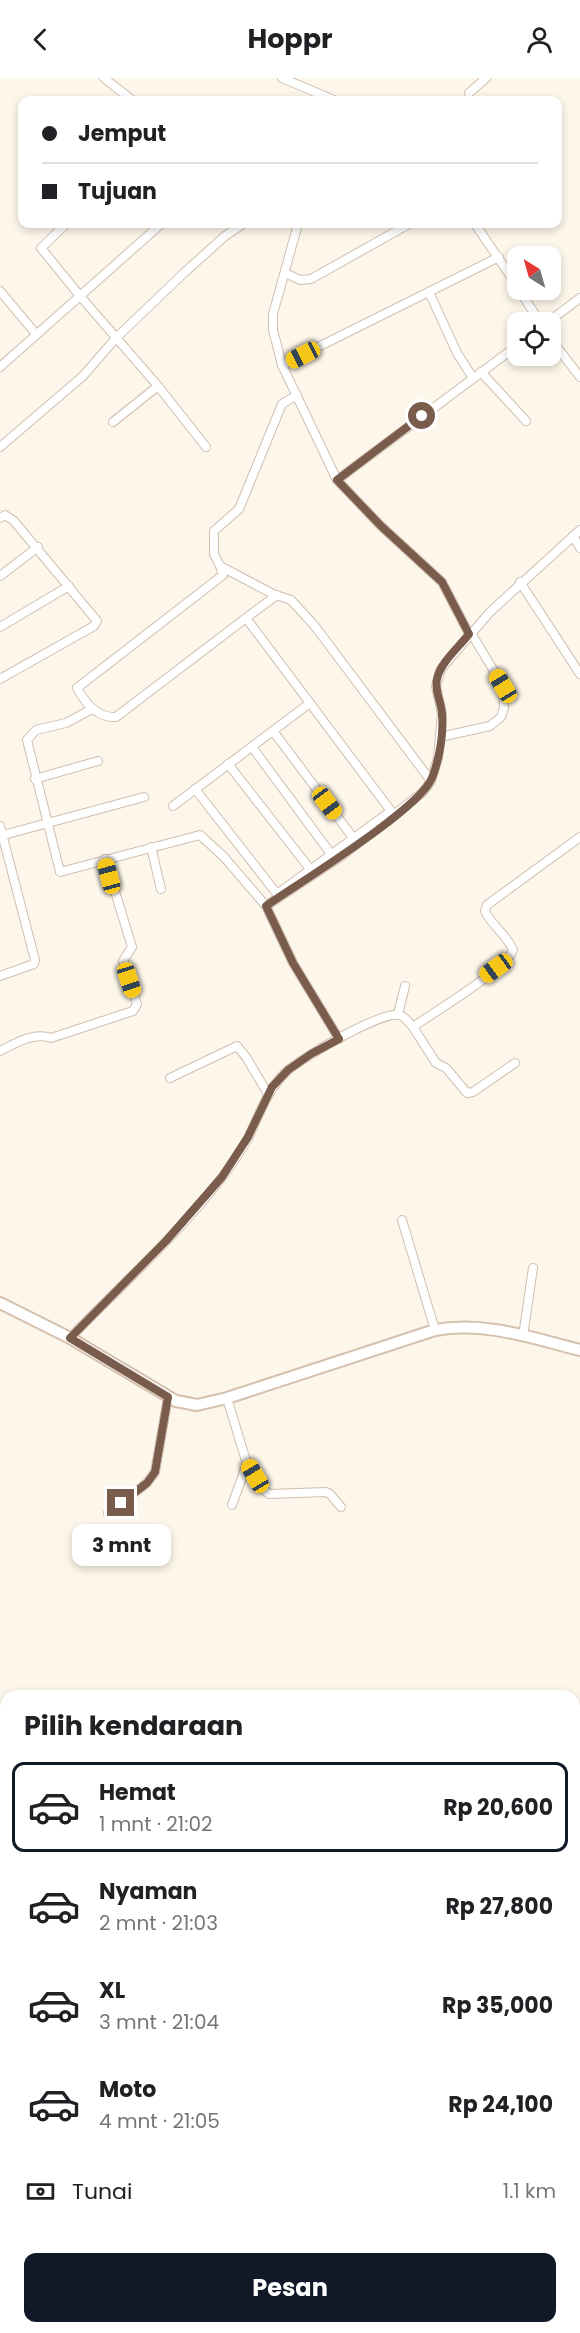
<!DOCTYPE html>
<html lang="id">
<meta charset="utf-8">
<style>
body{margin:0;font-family:Poppins,sans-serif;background:#f6f6f6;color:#202124;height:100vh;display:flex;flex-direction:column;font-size:22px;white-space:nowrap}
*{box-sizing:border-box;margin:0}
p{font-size:20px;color:#757577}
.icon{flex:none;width:33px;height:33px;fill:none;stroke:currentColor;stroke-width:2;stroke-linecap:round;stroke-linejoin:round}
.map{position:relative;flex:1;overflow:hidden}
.panel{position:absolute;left:0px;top:1612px;width:580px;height:644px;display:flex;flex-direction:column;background:#fff;border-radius:18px 18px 0 0;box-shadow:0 3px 9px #0003}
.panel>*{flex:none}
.guide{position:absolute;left:18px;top:18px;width:544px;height:132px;border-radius:12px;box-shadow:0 3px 9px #0003;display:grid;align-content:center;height:132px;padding:0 24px;background:#fff}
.needle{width:39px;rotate:323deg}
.fabs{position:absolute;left:507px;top:168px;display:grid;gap:12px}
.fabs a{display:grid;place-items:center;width:54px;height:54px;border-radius:12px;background:#fff;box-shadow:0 3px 9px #0003;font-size:30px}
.end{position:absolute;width:27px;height:27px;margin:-14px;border:8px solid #7a5c4c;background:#fff;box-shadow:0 0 0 3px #fff}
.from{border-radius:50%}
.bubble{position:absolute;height:42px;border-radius:12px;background:#fff;box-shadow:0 3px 9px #0003;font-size:20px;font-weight:700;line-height:42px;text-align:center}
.car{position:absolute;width:18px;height:36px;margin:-18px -9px;border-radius:8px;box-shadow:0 0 4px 2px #0007;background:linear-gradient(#f5c518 24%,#345 0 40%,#f5c518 0 76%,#345 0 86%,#f5c518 0)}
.guide b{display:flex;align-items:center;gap:21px;height:57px;font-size:22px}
.guide b+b{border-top:2px solid #e0e0e0}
.guide i{width:15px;height:15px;background:#202124}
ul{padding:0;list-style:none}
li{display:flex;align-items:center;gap:18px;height:90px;margin:0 12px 9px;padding:0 12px;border:3px solid transparent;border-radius:12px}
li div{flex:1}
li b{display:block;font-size:22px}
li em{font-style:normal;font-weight:700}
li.selected{border-color:#111827}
li>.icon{width:54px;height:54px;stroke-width:1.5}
h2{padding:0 24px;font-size:27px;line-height:72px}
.pay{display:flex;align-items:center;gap:15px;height:66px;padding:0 24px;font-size:22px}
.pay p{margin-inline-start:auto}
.cta{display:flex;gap:12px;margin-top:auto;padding:12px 24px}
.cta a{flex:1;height:69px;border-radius:12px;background:#111827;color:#fff;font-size:24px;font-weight:700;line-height:69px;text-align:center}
header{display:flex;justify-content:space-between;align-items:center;height:78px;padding:0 24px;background:#fff;font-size:27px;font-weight:700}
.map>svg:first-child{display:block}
</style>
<header><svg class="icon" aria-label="back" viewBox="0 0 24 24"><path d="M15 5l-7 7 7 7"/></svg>Hoppr<svg class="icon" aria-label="person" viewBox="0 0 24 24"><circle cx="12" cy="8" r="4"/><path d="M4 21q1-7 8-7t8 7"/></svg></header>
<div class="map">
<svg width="580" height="2255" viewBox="0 0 580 2255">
<rect width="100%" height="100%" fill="#fdf6ea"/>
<polygon fill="#d7ecc7" points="0,1793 6,1793 6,2250 142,2250 139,2255 0,2255"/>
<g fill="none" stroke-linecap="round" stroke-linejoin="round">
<g stroke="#d1beaf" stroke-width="10">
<g id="street">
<polyline points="104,0 132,22"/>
<polyline points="282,0 334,22"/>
<polyline points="469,15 486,0"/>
<polyline points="66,146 41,170 80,218 161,146"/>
<polyline points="298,146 273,236 273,252 282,287 337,402 381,448 442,504 469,556"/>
<polyline points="475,146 518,209"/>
<polyline points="285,195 300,202 311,201 409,146"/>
<polyline points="519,212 540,244"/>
<polyline points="0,213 36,256"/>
<polyline points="429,214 457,275 473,300"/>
<polyline points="548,244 580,220"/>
<polyline points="550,260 580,299"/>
<polyline points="282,287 499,179"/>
<polyline points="0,289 80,218 158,308 206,369"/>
<polyline points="481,294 526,343"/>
<polyline points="297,317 282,326 239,431 214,453 214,476 220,488 273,516 291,522 314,547 431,703"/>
<polyline points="113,344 158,308"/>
<polyline points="0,369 83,298 116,260 185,194 225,158 243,146"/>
<polyline points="337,402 518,267"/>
<polyline points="0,440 5,437 14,443 97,543 94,548 0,601"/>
<polyline points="573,458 580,470"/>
<path d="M220,488l3,9 -146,113c8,15 21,30 39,29l130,-99"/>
<polyline points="0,498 38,469"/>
<polyline points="520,504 580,596"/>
<polyline points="277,517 246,540 391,733"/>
<polyline points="0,549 69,508"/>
<polyline points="92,631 66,645 36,652 27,662 60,794 200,757 224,779 266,828 293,885 339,961"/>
<polyline points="273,653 354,761"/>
<polyline points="440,659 490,648 501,639 504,630 503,608 471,555"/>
<polyline points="252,669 331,776"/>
<polyline points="228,686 310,791"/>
<polyline points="35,701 98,683"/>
<polyline points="195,711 277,816 391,733 394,737"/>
<polyline points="173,728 310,625"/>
<polyline points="0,748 35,882 34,886 0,898"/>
<polyline points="0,758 144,719"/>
<polyline points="151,769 161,811"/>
<polyline points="266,828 343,777 423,714 431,703 438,680 442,636 436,608 441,591 490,534 580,452"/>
<polyline points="398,936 405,908"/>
<polyline points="413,949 436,985 446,990 467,1015 473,1014 515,985"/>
<path d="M0,973c16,-8 33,-19 51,-13l82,-27 4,-7 -14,-43 9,-14 -27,-88"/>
<polyline points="170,1000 237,968 246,979 268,1016"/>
<polyline points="402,1142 435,1252"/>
<polyline points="523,1258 533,1190"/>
<path d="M70,1260c51,-53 108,-103 153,-162 9,-12 18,-25 25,-38 12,-24 19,-48 38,-66 15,-14 95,-61 113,-57 6,1 10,8 14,12 21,-15 92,-57 100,-77 -6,-15 -21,-24 -28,-39l2,-6 93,-68"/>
<polyline points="227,1320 247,1386 232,1427"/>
<polyline points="247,1386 262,1410 269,1416 326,1414 330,1416 341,1429"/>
<polyline points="108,1435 147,1405 155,1394 168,1319"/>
<polyline points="574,2010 580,2020"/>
</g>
</g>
<g stroke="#d6c0ae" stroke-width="14">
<path id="secondary" d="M0,1225l70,35 106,63 21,4 30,-7 208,-68c50,-9 96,8 145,20"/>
</g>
<g stroke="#dad1cd" stroke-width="16">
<g id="highway">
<polyline points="0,1778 6,1778"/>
<polyline points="151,2255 153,2250"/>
</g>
</g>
<use href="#street" stroke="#fff" stroke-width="8"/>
<use href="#secondary" stroke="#fff" stroke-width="10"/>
<use href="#highway" stroke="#f8b6a1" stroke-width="14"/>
</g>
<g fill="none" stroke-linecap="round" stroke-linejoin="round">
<path stroke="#7a5c4c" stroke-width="8" d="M121,1425l26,-20 8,-11 13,-75 -98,-59 96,-97 56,-64 26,-40 24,-50 16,-17 23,-16 28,-15 -46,-76 -27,-57c33,-23 154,-97 166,-128 7,-18 12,-44 10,-63 0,-12 -8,-24 -5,-36 3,-16 22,-32 32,-45l-27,-52 -61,-56 -44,-46 85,-64"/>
</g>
</svg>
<div class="fabs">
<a><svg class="needle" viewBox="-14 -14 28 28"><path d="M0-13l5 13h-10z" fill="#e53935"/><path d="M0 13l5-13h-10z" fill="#757577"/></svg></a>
<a><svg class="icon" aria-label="locate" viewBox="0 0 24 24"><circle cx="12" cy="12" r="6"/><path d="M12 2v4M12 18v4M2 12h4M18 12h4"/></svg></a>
</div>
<i class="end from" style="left:422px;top:338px"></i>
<i class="end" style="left:121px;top:1425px"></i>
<div class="bubble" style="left:72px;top:1446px;width:99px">3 mnt</div>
<i class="car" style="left:303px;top:277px;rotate:243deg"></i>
<i class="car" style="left:503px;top:608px;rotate:329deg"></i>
<i class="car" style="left:327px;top:725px;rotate:143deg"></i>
<i class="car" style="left:109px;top:798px;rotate:345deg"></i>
<i class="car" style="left:496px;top:890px;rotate:234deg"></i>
<i class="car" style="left:129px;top:902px;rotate:162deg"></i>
<i class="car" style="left:255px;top:1398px;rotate:329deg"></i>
<div class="guide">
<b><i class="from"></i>Jemput</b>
<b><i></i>Tujuan</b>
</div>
<section class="panel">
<h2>Pilih kendaraan</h2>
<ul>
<li class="selected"><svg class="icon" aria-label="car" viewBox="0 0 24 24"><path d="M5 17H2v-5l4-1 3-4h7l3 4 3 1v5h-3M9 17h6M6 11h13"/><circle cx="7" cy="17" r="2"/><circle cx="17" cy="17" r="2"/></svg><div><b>Hemat</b><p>1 mnt · 21:02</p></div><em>Rp 20,600</em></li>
<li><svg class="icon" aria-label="car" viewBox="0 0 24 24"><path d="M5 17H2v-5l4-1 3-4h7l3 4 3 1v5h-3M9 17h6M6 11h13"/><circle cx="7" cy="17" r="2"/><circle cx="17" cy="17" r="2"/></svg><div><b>Nyaman</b><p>2 mnt · 21:03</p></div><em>Rp 27,800</em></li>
<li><svg class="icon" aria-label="car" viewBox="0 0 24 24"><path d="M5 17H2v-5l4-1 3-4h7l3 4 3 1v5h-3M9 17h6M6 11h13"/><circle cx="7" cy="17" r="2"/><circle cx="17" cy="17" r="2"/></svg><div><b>XL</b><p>3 mnt · 21:04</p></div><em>Rp 35,000</em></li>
<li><svg class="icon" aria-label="car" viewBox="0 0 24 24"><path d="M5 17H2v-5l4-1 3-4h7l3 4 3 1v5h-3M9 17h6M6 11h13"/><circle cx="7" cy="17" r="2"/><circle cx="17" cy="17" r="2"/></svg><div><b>Moto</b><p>4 mnt · 21:05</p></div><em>Rp 24,100</em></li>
</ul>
<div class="pay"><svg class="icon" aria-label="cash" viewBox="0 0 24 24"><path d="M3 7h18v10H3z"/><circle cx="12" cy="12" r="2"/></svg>Tunai<p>1.1 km</p></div>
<div class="cta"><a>Pesan</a></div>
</section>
</div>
